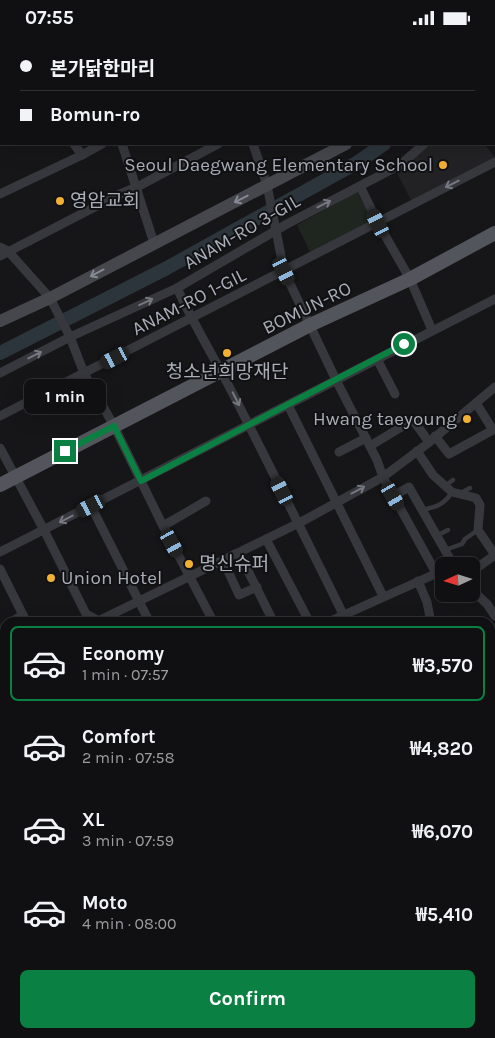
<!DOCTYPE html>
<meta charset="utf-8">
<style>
body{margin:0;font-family:Karla,"Noto Sans KR",sans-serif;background:#19191b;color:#f1f3f6;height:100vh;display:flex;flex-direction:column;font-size:19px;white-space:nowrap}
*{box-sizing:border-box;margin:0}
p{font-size:16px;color:#9c9d9f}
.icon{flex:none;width:28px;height:28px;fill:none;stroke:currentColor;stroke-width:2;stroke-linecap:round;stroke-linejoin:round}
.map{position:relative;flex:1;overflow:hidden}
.drawer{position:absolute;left:0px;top:582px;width:495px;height:421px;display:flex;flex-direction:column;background:#101012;border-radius:15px 15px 0 0;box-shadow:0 5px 20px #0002,0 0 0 1px #303032}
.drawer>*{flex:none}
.guide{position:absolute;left:0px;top:0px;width:495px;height:110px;box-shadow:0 5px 20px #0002,0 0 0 1px #303032;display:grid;align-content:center;height:110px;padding:0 20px;background:#101012}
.needle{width:32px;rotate:266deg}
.controls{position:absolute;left:435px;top:522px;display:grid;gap:10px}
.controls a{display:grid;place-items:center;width:45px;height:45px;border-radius:8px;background:#101012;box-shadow:0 5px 20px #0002,0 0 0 1px #303032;font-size:25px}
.end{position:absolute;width:22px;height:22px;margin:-11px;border:6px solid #0b8043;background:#fff;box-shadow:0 0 0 2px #fff}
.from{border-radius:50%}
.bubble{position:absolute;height:35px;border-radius:8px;background:#101012;box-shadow:0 5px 20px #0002,0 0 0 1px #303032;font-size:16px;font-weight:700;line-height:35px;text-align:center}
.car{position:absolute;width:15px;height:30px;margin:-15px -8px;border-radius:6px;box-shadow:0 0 4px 1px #0007;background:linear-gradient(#222 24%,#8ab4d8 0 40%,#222 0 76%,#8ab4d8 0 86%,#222 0)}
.guide b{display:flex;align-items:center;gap:18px;height:48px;font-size:19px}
.guide b+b{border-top:1px solid #303032}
.guide i{width:12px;height:12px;background:#f1f3f6}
ul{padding:9px 0 0;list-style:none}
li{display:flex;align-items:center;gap:15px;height:75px;margin:0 10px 8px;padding:0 10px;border:2px solid transparent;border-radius:8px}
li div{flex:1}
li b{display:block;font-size:19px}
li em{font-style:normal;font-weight:700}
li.on{border-color:#0b8043}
li>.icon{width:45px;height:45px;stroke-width:1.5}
.primary-button{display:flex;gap:10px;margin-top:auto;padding:10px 20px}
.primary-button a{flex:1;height:58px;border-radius:8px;background:#0b8043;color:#fff;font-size:20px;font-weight:700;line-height:58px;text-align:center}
.status{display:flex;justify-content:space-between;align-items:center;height:35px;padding:0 25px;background:#101012;direction:ltr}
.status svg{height:14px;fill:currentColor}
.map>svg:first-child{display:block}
</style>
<div class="status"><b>07:55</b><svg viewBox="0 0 49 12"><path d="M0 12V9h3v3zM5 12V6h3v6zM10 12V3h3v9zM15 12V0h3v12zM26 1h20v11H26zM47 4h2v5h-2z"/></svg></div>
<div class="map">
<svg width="495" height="1003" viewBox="0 0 495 1003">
<rect width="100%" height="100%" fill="#161618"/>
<g fill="#222225">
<polygon points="429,109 484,109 495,122 411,165 397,138"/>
<polygon points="5,783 5,893 0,894 0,784"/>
</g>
<polygon fill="#1e261f" points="357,157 373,186 311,219 297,190"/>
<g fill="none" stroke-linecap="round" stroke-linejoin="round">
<g stroke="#2c353c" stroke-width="14">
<polyline points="445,1 445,0"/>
<polyline points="0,318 167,233 358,127 384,109"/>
</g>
<g stroke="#333438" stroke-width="12" stroke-dasharray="12 6" stroke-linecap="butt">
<polyline points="0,924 5,925"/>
<polyline points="230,999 269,1003"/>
</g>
<g stroke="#37383d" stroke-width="4.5">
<polyline points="126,1 127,0"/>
<polyline points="154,1 154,0"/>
<polyline points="445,451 453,445"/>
<polyline points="461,458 470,453"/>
<path d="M422,475c14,-3 22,-5 30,-18"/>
<polyline points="436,501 448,495"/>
<polyline points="445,515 462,509 465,504 478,495"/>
<polyline points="161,999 164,1003"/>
<polyline points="173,999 179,1003"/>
<polyline points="232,1003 232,999"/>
</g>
<g stroke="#37383d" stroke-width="9">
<polyline points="229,0 229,1"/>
<polyline points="286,0 287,1"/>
<polyline points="301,1 302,0"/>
<polyline points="425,1 425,0"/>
<polyline points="471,1 472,0"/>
<polyline points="74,109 82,120"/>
<polyline points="122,109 154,208"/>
<polyline points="253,109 267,150 284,236 336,345 377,425 383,442 436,538"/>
<polyline points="360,151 378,188 410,244 432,295"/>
<polyline points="0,159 82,120 102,109"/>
<polyline points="0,212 8,216 50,263 70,302 84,338 114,391 163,491 214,588"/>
<polyline points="0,221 120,159 137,152 218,109"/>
<path d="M177,253c17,37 38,71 57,108 37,72 73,145 109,218"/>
<polyline points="377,324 395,359"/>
<polyline points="0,338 70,302 177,253 287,189 400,130 424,109"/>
<polyline points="288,370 383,561"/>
<polyline points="0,381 495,127"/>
<polyline points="435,401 449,419 493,395 476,368"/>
<polyline points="370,411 413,385 429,407"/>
<polyline points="0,413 44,495 86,579 99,586"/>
<polyline points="417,416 433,440 452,457 476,463 480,470 478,495 495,520"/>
<polyline points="339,417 366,403"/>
<polyline points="393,461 409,452 454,531"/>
<polyline points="91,471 150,588"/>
<polyline points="163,491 206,466"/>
<polyline points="266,504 310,588"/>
<polyline points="0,517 495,264"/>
<polyline points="235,519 241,522 274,588"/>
<polyline points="223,525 239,560 257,552"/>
<polyline points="0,534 27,588"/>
<polyline points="471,537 495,520"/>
<polyline points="418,546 427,567 431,588"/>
<polyline points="471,554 487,569 495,581"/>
<polyline points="9,588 23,580"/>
<polyline points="94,588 301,487 383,442 427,409 495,352"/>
<polyline points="326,588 444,535"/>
<polyline points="0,632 5,629"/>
<polyline points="0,652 5,662"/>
<polyline points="490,677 495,675"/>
<polyline points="0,707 5,701"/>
<polyline points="490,728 495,729"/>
<polyline points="490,759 495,763"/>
<polyline points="495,803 493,816 495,818"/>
<polyline points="490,843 492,844 495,851"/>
<polyline points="490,884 495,889"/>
<polyline points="0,935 5,935"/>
<polyline points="490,940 495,940"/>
<polyline points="490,969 495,968"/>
<polyline points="139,1003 141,999"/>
</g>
<g stroke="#45474d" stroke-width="12">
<polyline points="0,286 50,263 346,109"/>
<polyline points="0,775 5,774"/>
<polyline points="490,984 495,983"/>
<polyline points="312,999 312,1003"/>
<polyline points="371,1003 399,999"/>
<polyline points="443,1003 446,999"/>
</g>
<g stroke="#53555c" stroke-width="14">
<polyline points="398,0 399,1"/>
<polyline points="494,99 495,100"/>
<polyline points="0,450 310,290 410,244 495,198"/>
</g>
</g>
<defs><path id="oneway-shaft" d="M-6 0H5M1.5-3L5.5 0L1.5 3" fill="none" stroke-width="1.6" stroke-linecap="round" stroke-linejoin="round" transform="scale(1.25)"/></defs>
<g stroke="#757881">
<use href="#oneway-shaft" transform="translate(452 149) rotate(153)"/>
<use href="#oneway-shaft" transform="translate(324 169) rotate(-27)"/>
<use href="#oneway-shaft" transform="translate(146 267) rotate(-25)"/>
<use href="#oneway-shaft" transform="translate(35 320) rotate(-27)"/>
<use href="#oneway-shaft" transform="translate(236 364) rotate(63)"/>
<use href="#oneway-shaft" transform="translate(358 455) rotate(-28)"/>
<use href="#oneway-shaft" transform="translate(66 484) rotate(153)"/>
</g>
<g stroke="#858993">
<use href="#oneway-shaft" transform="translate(241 164) rotate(153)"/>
<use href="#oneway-shaft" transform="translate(97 238) rotate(152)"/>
</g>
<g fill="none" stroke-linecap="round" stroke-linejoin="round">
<polyline stroke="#0b8043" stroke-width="6" points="65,416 114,391 141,446 404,309"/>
</g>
<g fill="#f2b134" stroke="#111113" stroke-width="2">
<circle cx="443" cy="130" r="5"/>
<circle cx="60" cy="166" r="5"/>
<circle cx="227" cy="318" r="5"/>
<circle cx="467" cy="384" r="5"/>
<circle cx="189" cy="529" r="5"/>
<circle cx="51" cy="543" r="5"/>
</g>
<g text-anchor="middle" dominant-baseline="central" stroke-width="4" stroke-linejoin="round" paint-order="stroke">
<g font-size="19" fill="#a8adb8" stroke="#111113" text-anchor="start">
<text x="433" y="130" text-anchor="end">Seoul Daegwang Elementary School</text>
<text x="70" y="166">영암교회</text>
<text x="227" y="337" text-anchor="middle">청소년희망재단</text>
<text x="457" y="384" text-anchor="end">Hwang taeyoung</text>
<text x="199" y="529">명신슈퍼</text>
<text x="61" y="543">Union Hotel</text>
</g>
<g font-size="19" fill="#a8adb8" stroke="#111113">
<text transform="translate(242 197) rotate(-30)">ANAM-RO 3-GIL</text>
<text transform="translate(189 267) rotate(-27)">ANAM-RO 1-GIL</text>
<text transform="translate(307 273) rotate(-26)">BOMUN-RO</text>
</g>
</g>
</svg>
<div class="controls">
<a><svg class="needle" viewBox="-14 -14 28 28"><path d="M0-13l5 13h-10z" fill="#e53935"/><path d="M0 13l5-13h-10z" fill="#9c9d9f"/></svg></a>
</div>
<i class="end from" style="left:404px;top:309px"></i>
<i class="end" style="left:65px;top:416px"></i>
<div class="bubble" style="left:24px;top:344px;width:82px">1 min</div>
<i class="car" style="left:378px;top:188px;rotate:333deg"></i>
<i class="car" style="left:284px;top:236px;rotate:154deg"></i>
<i class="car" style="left:115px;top:323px;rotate:243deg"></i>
<i class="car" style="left:282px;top:456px;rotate:333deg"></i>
<i class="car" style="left:393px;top:461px;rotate:150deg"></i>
<i class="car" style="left:91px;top:471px;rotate:243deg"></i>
<i class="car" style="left:172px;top:508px;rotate:151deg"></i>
<div class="guide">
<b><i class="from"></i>본가닭한마리</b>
<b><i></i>Bomun-ro</b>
</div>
<section class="drawer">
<ul>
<li class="on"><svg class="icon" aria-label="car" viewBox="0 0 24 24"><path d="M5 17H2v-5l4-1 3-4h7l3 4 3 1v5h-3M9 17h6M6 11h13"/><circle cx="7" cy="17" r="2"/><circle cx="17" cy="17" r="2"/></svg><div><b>Economy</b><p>1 min · 07:57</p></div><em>₩3,570</em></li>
<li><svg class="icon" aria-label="car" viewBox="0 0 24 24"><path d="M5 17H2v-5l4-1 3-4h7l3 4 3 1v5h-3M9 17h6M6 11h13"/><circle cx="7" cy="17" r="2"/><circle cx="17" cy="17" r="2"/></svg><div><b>Comfort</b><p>2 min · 07:58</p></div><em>₩4,820</em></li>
<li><svg class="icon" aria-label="car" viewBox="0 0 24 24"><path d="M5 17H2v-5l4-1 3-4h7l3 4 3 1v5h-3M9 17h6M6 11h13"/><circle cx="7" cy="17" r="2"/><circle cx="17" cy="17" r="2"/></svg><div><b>XL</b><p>3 min · 07:59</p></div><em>₩6,070</em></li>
<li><svg class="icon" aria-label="car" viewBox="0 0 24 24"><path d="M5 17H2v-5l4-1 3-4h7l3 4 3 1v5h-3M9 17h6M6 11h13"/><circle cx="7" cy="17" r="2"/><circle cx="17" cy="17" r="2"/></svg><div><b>Moto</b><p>4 min · 08:00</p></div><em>₩5,410</em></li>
</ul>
<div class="primary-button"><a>Confirm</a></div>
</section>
</div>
